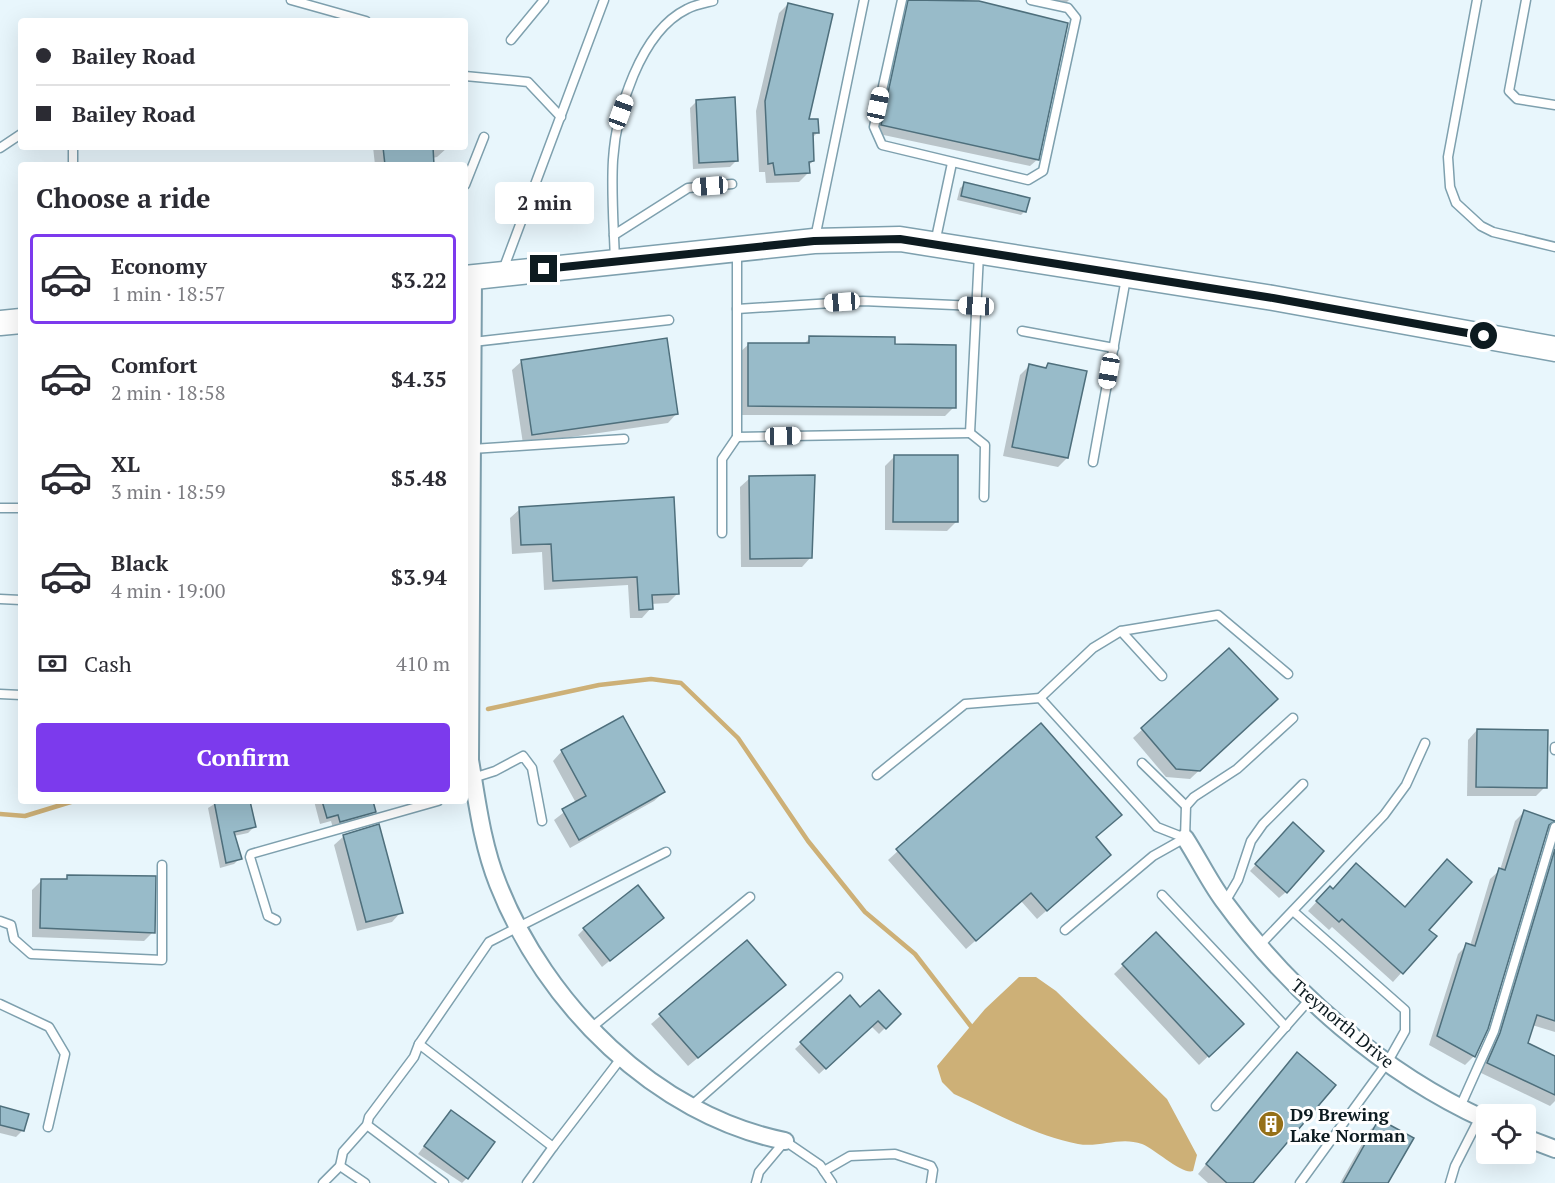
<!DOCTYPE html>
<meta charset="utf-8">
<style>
body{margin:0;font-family:"PT Serif",serif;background:#f2f2f3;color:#2b2b33;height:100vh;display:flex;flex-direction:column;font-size:22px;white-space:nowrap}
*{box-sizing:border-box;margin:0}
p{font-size:20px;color:#7c7c81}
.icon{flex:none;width:33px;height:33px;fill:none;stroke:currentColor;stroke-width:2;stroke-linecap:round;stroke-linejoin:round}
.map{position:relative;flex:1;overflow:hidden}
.panel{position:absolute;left:18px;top:162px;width:450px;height:642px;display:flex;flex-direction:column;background:#fff;border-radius:6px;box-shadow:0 6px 24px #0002}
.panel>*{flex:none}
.top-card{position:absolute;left:18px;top:18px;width:450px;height:132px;border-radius:6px;box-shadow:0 6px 24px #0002;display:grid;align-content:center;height:132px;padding:0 18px;background:#fff}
.tools{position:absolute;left:1476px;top:1104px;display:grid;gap:12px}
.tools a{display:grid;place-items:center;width:60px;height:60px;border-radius:6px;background:#fff;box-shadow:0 6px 24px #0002;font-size:30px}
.end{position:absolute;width:27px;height:27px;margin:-14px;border:8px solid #0d1b20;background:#fff;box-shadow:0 0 0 3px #fff}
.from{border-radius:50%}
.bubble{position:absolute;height:42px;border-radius:6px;background:#fff;box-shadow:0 6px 24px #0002;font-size:20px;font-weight:700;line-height:42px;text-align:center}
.car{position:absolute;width:18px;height:36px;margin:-18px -9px;border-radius:8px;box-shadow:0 0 4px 2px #0007;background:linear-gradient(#fff 24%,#345 0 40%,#fff 0 76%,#345 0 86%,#fff 0)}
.top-card b{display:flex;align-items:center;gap:21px;height:57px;font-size:22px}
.top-card b+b{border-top:2px solid #e1e1e2}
.top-card i{width:15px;height:15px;background:#2b2b33}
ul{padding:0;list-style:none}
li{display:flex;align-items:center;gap:18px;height:90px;margin:0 12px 9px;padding:0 6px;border:3px solid transparent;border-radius:6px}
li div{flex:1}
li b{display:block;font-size:22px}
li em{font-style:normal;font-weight:700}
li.selected{border-color:#7c3aed}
li>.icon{width:54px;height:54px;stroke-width:1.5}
h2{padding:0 18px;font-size:27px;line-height:72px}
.pay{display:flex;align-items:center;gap:15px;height:66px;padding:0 18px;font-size:22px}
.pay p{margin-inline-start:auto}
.button{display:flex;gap:12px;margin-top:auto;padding:12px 18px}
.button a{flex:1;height:69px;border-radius:6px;background:#7c3aed;color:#fff;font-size:24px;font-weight:700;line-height:69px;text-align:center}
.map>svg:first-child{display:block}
</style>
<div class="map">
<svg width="1555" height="1183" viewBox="0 0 1555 1183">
<rect width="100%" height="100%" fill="#e8f6fc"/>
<path fill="#cdb077" d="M1019,977h17l20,14 111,108 30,56 -4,16c-11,4 -38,-22 -51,-27 -22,-8 -42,4 -64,0 -43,-8 -84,-32 -124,-50l-12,-12 -5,-16 48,-57z"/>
<g fill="#0003">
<polygon points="903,0 958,0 1067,24 1038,159 1030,166 874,133"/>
<polygon points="1033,0 1069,0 1063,6"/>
<polygon points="788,4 807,121 818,132 812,138 813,161 808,166 808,173 799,182 766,183 765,172 759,172 756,111 779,13"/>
<polygon points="697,101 737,160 730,167 693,169 690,108"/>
<polygon points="373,147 446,147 447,148 437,157 432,158 433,165 375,165"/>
<polygon points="965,184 1025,211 1021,215 957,200 960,188"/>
<polygon points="810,338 893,346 954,407 945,416 739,415 739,353 749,344 803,345"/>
<polygon points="522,361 677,413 668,423 523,444 512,370"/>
<polygon points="1048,364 1067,458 1058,467 1003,456 1020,375 1029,366 1044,369"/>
<polygon points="895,456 956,522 947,531 885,530 885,466"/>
<polygon points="750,478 811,557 802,567 741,567 740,487"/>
<polygon points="520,509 678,593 668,603 651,604 651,608 642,618 630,618 628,585 544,590 542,552 512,554 510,518"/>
<polygon points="1229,650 1266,708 1190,779 1166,777 1133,738"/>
<polygon points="1477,730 1545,787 1536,796 1467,796 1468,740"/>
<polygon points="562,751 664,792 654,801 570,848 554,820 576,803 553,761"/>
<polygon points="219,801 248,801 254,827 248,833 234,836 240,858 234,864 220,868 208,808"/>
<polygon points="314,801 371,801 374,812 367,818 333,828 331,821 320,824"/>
<polygon points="1524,812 1555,822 1555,1032 1532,1025 1526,1043 1555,1057 1555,1101 1550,1106 1479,1072 1553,838 1546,828 1474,1056 1465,1065 1429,1045 1458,954 1467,945 1470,946 1490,879 1500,870 1515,821"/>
<polygon points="1286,831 1286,892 1279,898 1250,871"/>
<polygon points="344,836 401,912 392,922 357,931 334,845"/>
<polygon points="1094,838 1100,864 1037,919 1021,901 966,949 888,860 898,851"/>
<polygon points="68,877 153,932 144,941 32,937 32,890 42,880 64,881"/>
<polygon points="1320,898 1404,908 1427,930 1402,972 1393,982 1332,927 1329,930 1308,911"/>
<polygon points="662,918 602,967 578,935 584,929"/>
<polygon points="1156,934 1242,1024 1199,1065 1114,974"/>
<polygon points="746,942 775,994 688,1066 651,1024"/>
<polygon points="850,998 860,1009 899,1014 879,1034 871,1026 819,1074 795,1049"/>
<polygon points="1288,1064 1251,1183 1208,1183 1198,1174"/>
<polygon points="0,1107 23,1130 16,1137 0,1133"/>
<polygon points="445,1119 467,1178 462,1183 418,1154"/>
<polygon points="1380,1121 1387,1183 1340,1183 1370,1130"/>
</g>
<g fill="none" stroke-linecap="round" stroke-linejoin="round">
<g stroke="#cdb077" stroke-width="4.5">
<polyline points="488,709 599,685 651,679 681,683 738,738 808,841 865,912 915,954 973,1029"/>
<polyline points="0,814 25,816 74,801"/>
</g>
</g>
<g fill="#98bbc9" stroke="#4e6f7c" stroke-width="1.5">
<polygon points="908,0 979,1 1068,23 1039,160 881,125"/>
<polygon points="788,3 833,14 809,119 818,119 819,133 813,133 814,161 809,162 810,173 775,175 773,163 768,164 765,101"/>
<polygon points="735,97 738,161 699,163 696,100"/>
<polygon points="383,147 433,147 434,165 385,165"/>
<polygon points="964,182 1030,198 1026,212 961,196"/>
<polygon points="809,336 895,337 895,344 956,345 956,408 748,406 748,343 809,343"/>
<polygon points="667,338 678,414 532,435 521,360"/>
<polygon points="1048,363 1087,371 1068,458 1012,447 1029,364 1046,368"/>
<polygon points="894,455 958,455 958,522 893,522"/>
<polygon points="815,475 812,558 750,559 749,476"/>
<polygon points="674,497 679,594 652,595 653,609 639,610 637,577 553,581 551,544 521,545 519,507"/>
<polygon points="1229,648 1278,699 1200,771 1176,769 1141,728"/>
<polygon points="623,716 665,792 579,840 562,809 586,796 561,750"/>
<polygon points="1041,723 1122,815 1096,837 1111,855 1047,911 1031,893 976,941 896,849"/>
<polygon points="1477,729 1548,730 1547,788 1476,787"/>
<polygon points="214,801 250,801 256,827 234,832 242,859 226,863"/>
<polygon points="322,801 373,801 376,812 340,822 338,815 327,818"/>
<polygon points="1524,810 1555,821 1549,825 1488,1029 1475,1057 1437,1036 1466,943 1475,946 1499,868 1505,870"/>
<polygon points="1293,822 1324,851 1287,893 1255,864"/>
<polygon points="379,824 403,913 366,922 343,835"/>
<polygon points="1555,849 1555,1021 1537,1015 1528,1043 1555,1056 1555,1095 1487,1063 1500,1033"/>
<polygon points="1447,859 1472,882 1429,930 1437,936 1403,974 1342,919 1339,922 1316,901 1330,886 1333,889 1356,863 1405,907"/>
<polygon points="67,875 156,876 155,933 40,928 41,879 67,879"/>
<polygon points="638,885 664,918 610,961 583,928"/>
<polygon points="1156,932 1244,1024 1209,1057 1122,964"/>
<polygon points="747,940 786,985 698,1058 659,1014"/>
<polygon points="879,990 901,1014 886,1029 878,1021 826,1069 800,1042 850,995 860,1007"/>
<polygon points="1297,1052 1336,1085 1253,1183 1227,1183 1206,1164"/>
<polygon points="0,1106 29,1114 24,1131 0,1125"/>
<polygon points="451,1110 495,1142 468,1179 424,1146"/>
<polygon points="1379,1119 1414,1138 1388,1183 1343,1183"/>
</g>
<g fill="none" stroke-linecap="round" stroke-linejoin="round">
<g stroke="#7ea0ae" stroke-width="11">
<g id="lane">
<polyline points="291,0 366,21"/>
<polyline points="902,0 874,127 882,145 1028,180 1043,171 1076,18 1068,8 1031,0"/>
<polyline points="1477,0 1448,157 1450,187 1456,203 1481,226 1493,232 1555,247"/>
<polyline points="1526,0 1509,91 1517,99 1555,105"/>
<polyline points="511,40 544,0"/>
<polyline points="465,76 528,82 561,117"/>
<polyline points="0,148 21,134"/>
<polyline points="73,165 73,147"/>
<polyline points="465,185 484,137"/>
<polyline points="614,235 688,188 732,184"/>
<polyline points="815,238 864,0"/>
<polyline points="935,243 952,163"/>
<polyline points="737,250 737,437 970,433 979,254"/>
<path d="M615,262c-1,-34 -4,-68 -2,-102 3,-48 27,-128 74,-151 7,-4 18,-6 26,-8"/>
<polyline points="503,270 604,0"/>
<polyline points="737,309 863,301 976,306"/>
<polyline points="1022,331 1114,348"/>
<polyline points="473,342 669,320"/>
<polyline points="970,433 985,445 984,497"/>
<polyline points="472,449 624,439"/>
<polyline points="1093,462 1126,278"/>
<polyline points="0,508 21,508"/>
<polyline points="722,533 722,459 737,437"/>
<polyline points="0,599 21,600"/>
<polyline points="1121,631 1162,676"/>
<polyline points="0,694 21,695"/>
<polyline points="1040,698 1093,648 1121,631 1218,615 1288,674"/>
<polyline points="1555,747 1555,750"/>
<polyline points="1142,763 1186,806"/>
<polyline points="877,775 965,704 1040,698 1157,827 1185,838"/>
<polyline points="473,778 495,771 523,756 532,768 542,821"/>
<polyline points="1185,838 1186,806 1194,797 1237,769 1293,718"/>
<polyline points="1162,895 1286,1027"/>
<polyline points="1225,902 1238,880 1251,841 1263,824 1303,784"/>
<polyline points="1293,911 1405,1010 1405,1031 1387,1063 1300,1183"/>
<polyline points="276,920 268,916 250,857 251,854 438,801"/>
<polyline points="0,921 11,925 14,939 31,954 162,960 162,865"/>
<polyline points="1065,930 1153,856 1185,838"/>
<polyline points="1259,946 1384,815 1406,785 1425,743"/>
<polyline points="0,1004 49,1027 65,1054 48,1127"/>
<polyline points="591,1028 750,897"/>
<polyline points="622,1057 553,1147 419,1044 489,942 666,852"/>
<polyline points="691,1106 838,977"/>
<polyline points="1216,1106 1310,999"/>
<polyline points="1460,1107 1494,1031 1555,827"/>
<polyline points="367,1125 444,1183"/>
<polyline points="340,1166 365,1183"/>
<polyline points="824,1171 850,1156 895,1154 931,1166 933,1170 931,1183"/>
<polyline points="323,1183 340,1166 343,1152 367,1125 369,1117 414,1057 419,1044"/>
<polyline points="527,1183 553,1147"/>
<polyline points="756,1183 759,1172 785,1141 820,1165 832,1183"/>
<polyline points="1450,1183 1455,1166 1480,1117"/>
</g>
</g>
<g stroke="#7ea0ae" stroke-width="20">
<g id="street">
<path d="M473,277l-3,483c7,41 12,84 28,124 47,120 157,231 287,257"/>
<path d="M1185,838c13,20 24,43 38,62 67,92 160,173 263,220"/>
<polyline points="1526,1138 1555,1149"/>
</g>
</g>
<g stroke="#7ea0ae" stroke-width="27">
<g id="secondary">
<polyline points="465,278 814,241 900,239 1273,298 1555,349"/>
<polyline points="0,323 21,321"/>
</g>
</g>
<use href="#lane" stroke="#fff" stroke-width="8"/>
<use href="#street" stroke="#fff" stroke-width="16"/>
<use href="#secondary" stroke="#fff" stroke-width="24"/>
</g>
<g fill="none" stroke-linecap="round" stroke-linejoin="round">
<polyline stroke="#0d1b20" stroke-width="8" points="544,269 814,241 900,239 1273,298 1484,336"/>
</g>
<defs>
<g id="building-disc" transform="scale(1.35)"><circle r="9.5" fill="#957018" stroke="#fff"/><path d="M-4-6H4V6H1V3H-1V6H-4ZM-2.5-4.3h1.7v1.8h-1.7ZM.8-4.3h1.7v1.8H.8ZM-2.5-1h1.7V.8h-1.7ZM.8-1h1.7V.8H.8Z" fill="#fff"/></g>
</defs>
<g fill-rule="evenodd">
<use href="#building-disc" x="1271" y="1124"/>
</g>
<g text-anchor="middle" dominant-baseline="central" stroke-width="6" stroke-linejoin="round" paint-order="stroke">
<g font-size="18" fill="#0d1b20" stroke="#fff">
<text transform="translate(1343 1023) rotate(40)">Treynorth Drive</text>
</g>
<g font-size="18" font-weight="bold" fill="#0d1b20" stroke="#fff" text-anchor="start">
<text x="1290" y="1114">D9 Brewing<tspan x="1290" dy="21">Lake Norman</tspan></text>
</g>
</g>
</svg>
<div class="tools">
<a><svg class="icon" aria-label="locate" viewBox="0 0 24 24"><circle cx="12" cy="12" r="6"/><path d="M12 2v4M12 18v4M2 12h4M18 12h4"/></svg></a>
</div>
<i class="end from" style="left:1484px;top:336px"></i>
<i class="end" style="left:544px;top:269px"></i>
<div class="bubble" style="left:495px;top:182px;width:99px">2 min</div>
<i class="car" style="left:878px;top:105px;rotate:12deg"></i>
<i class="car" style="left:621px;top:112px;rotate:20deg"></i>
<i class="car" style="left:710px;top:186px;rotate:266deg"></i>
<i class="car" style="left:842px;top:302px;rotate:266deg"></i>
<i class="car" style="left:976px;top:306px;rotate:273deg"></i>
<i class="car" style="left:1109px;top:371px;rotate:190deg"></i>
<i class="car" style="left:783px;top:436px;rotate:89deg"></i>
<div class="top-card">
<b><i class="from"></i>Bailey Road</b>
<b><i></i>Bailey Road</b>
</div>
<section class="panel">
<h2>Choose a ride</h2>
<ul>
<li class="selected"><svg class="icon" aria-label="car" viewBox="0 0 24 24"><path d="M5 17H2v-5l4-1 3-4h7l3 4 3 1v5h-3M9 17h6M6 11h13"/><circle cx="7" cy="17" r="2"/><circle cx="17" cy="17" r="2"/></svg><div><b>Economy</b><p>1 min · 18:57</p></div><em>$3.22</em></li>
<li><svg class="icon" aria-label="car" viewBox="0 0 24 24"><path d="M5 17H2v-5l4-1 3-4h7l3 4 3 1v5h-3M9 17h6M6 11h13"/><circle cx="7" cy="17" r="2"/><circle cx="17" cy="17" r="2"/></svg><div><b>Comfort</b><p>2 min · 18:58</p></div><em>$4.35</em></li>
<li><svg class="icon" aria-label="car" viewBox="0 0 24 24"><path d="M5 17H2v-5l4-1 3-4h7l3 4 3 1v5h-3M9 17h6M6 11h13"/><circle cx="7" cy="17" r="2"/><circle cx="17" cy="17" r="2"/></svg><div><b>XL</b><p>3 min · 18:59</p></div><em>$5.48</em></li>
<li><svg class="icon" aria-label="car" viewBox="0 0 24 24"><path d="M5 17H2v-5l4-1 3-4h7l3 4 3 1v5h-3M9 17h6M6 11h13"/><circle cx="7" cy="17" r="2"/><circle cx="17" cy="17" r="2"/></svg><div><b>Black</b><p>4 min · 19:00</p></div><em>$3.94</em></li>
</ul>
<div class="pay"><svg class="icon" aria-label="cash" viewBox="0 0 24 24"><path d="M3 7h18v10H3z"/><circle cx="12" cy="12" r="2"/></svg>Cash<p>410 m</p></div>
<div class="button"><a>Confirm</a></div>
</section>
</div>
